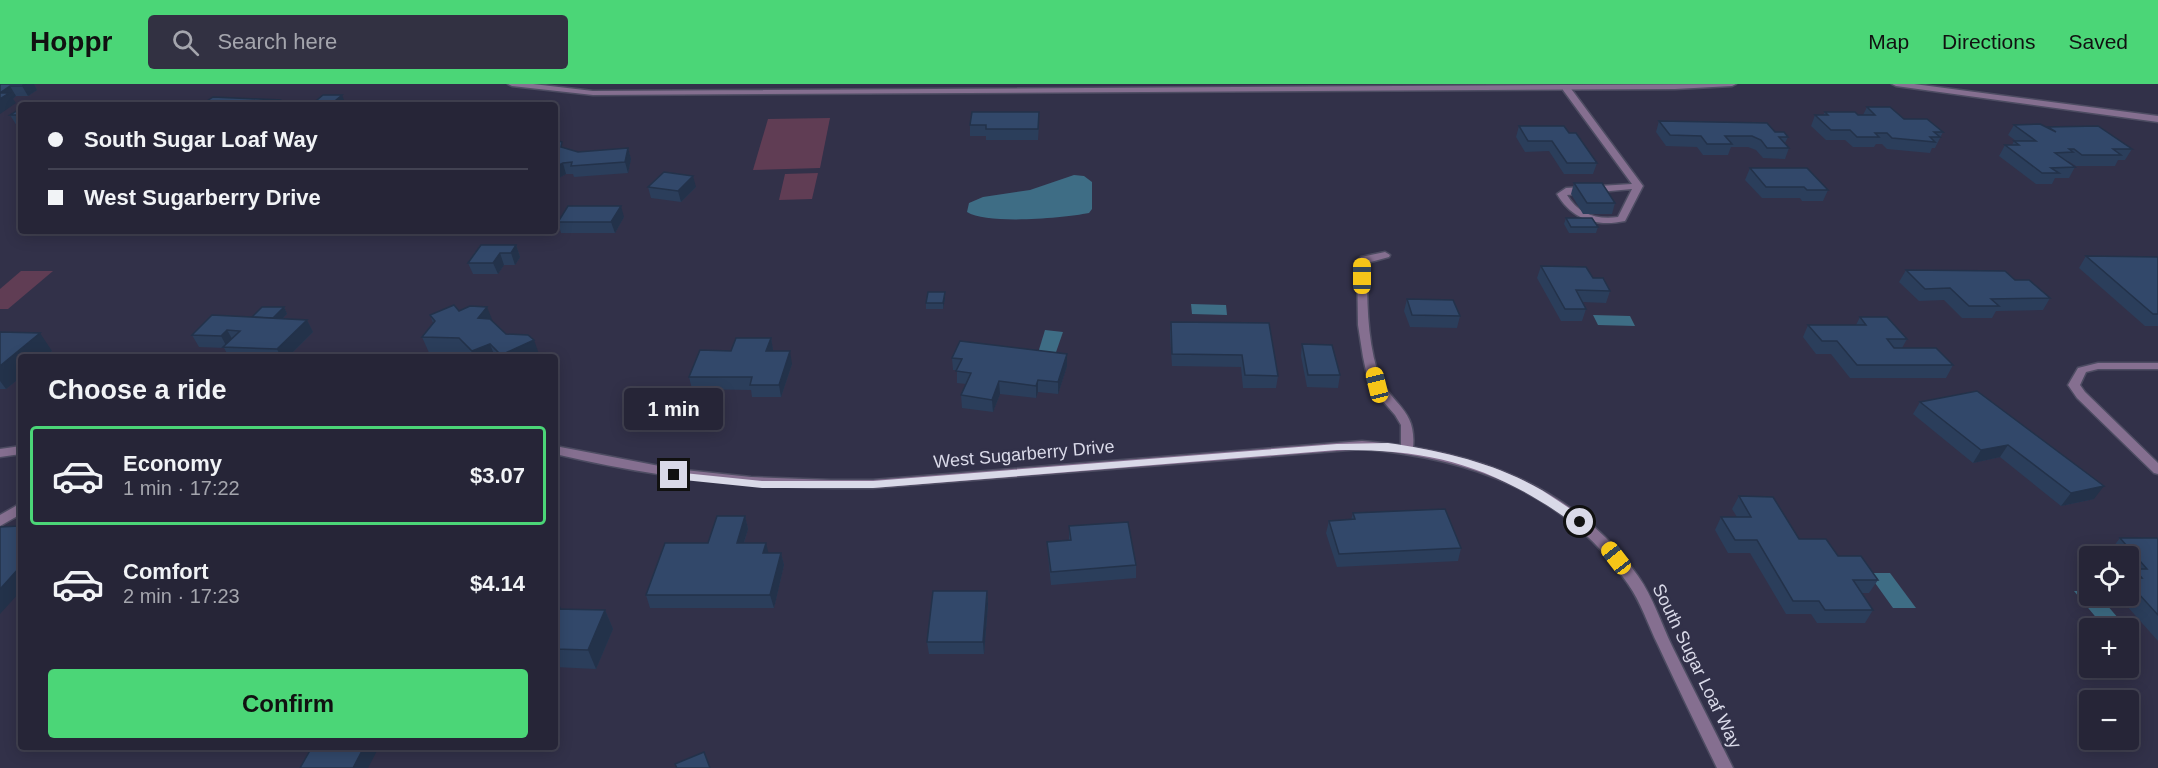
<!DOCTYPE html>
<meta charset="utf-8">
<style>
body{margin:0;font-family:Helvetica,sans-serif;background:#323142;color:#f1f3f6;height:100vh;display:flex;flex-direction:column;font-size:22px;white-space:nowrap}
*{box-sizing:border-box;margin:0}
p{font-size:20px;color:#a4a5ad}
.icon{flex:none;width:33px;height:33px;fill:none;stroke:currentColor;stroke-width:2;stroke-linecap:round;stroke-linejoin:round}
.map{position:relative;flex:1;overflow:hidden}
.drawer{position:absolute;left:18px;top:270px;width:540px;height:396px;display:flex;flex-direction:column;background:#262537;border-radius:6px;box-shadow:0 3px 15px #0003,0 0 0 2px #424252}
.drawer>*{flex:none}
.hud{position:absolute;left:18px;top:18px;width:540px;height:132px;border-radius:6px;box-shadow:0 3px 15px #0003,0 0 0 2px #424252;display:grid;align-content:center;height:132px;padding:0 30px;background:#262537}
.controls{position:absolute;left:2079px;top:462px;display:grid;gap:12px}
.controls a{display:grid;place-items:center;width:60px;height:60px;border-radius:6px;background:#262537;box-shadow:0 3px 15px #0003,0 0 0 2px #424252;font-size:30px}
.end{position:absolute;width:27px;height:27px;margin:-14px;border:8px solid #d9d9e8;background:#111;box-shadow:0 0 0 3px #111}
.from{border-radius:50%}
.bubble{position:absolute;height:42px;border-radius:6px;background:#262537;box-shadow:0 3px 15px #0003,0 0 0 2px #424252;font-size:20px;font-weight:700;line-height:42px;text-align:center}
.car{position:absolute;width:18px;height:36px;margin:-18px -9px;border-radius:8px;box-shadow:0 0 4px 2px #0007;background:linear-gradient(#f5c518 24%,#345 0 40%,#f5c518 0 76%,#345 0 86%,#f5c518 0)}
.hud b{display:flex;align-items:center;gap:21px;height:57px;font-size:22px}
.hud b+b{border-top:2px solid #424252}
.hud i{width:15px;height:15px;background:#f1f3f6}
ul{padding:0;list-style:none}
li{display:flex;align-items:center;gap:18px;height:99px;margin:0 12px 9px;padding:0 18px;border:3px solid transparent;border-radius:6px}
li div{flex:1}
li b{display:block;font-size:22px}
li em{font-style:normal;font-weight:700}
li.selected{border-color:#4bd677}
li>.icon{width:54px;height:54px;stroke-width:1.5}
h2{padding:0 30px;font-size:27px;line-height:72px}
.button{display:flex;gap:12px;margin-top:auto;padding:12px 30px}
.button a{flex:1;height:69px;border-radius:6px;background:#4bd677;color:#111;font-size:24px;font-weight:700;line-height:69px;text-align:center}
header{display:flex;align-items:center;gap:36px;box-sizing:border-box;height:84px;padding:0 30px;background:#4bd677;color:#111}
header strong{font-size:28px}
nav{display:flex;gap:33px;margin-inline-start:auto;font-size:21px}
.search{width:420px;height:54px;background:#323142;display:flex;align-items:center;gap:15px;box-sizing:border-box;padding:0 21px;border-radius:6px;color:#a4a5ad;font-size:22px}
.map>svg:first-child{display:block}
</style>
<header>
<strong>Hoppr</strong>
<div class="search"><svg class="icon" aria-label="search" viewBox="0 0 24 24"><circle cx="10" cy="10" r="6"/><path d="M15 15l6 6"/></svg>Search here</div>
<nav><a>Map</a><a>Directions</a><a>Saved</a></nav>
</header>
<div class="map">
<svg width="2158" height="684" viewBox="0 0 2158 684">
<rect width="100%" height="100%" fill="#323149"/>
<g fill="#603d54">
<polygon points="830,34 820,84 753,86 768,35"/>
<polygon points="818,89 812,115 779,116 785,90"/>
<polygon points="21,187 53,187 8,225 0,225 0,205"/>
</g>
<g fill="#3e6d85">
<path d="M1074,91l10,1 8,6v27l-3,4c-26,5 -101,12 -122,-1l2,-9 14,-6 47,-7z"/>
<polygon points="1191,220 1226,221 1227,231 1192,230"/>
<polygon points="1593,231 1630,232 1635,242 1598,241"/>
<polygon points="1045,246 1063,248 1055,271 1038,269"/>
<polygon points="1868,489 1890,489 1916,524 1893,524"/>
<polygon points="2074,507 2089,507 2090,512 2099,512 2126,543 2104,543"/>
</g>
<g fill="none" stroke-linecap="round" stroke-linejoin="round">
<g stroke="#4d4c62" stroke-width="3">
<g id="lane">
<path d="M1563,2h6l74,100 -18,35c-28,6 -53,-1 -68,-27l9,-6 66,-4 -69,-94zM1632,105l-14,28c-21,3 -40,-3 -51,-22z"/>
<path d="M1385,168l5,3 -1,2 -22,6c0,36 0,73 10,107 12,36 40,36 36,78l-6,4 -6,-4v-23l-6,-10 -19,-22 -10,-22 -3,-14 -5,-32 -1,-62 4,-6z"/>
<polygon points="21,419 21,430 0,442 0,431"/>
</g>
</g>
<g stroke="#4d4c62" stroke-width="3">
<g id="street">
<polygon points="508,0 533,0 593,7 1736,0 1732,2 1675,5 593,11 512,2"/>
<polygon points="1892,0 1914,0 2158,32 2158,38 1896,2"/>
<polygon points="2098,279 2158,279 2158,285 2098,285 2086,288 2080,301 2085,308 2158,379 2158,390 2154,389 2077,314 2068,301 2078,284"/>
<path d="M1362,357c109,9 210,42 276,135 15,21 23,47 34,70 20,41 41,81 61,122h-16c-20,-41 -40,-82 -59,-123 -10,-20 -17,-43 -30,-61 -64,-93 -158,-126 -266,-135l-489,39c-112,1 -209,-8 -318,-34v-8l120,23 76,8 80,3h42z"/>
<polygon points="21,362 21,370 0,373 0,365"/>
</g>
</g>
<use href="#lane" fill="#856f90" fill-rule="evenodd"/>
<use href="#street" fill="#856f90" fill-rule="evenodd"/>
</g>
<g fill="#2b3e5b">
<polygon points="0,0 34,0 37,6 28,12 16,12 13,15 16,19"/>
<polygon points="1867,23 1904,35 1943,48 1935,64 1932,64 1930,69 1887,65 1882,60 1876,60 1874,63 1853,63 1845,56 1826,56 1811,42 1815,31 1823,31 1825,28 1863,31"/>
<polygon points="21,24 21,42 17,42 10,31"/>
<polygon points="1659,37 1775,48 1788,53 1785,59 1789,64 1785,75 1763,74 1756,66 1748,63 1731,63 1728,71 1703,71 1697,63 1666,62 1656,48"/>
<polygon points="1039,39 1038,56 986,56 986,52 970,52 970,41"/>
<polygon points="2014,41 2048,44 2048,43 2132,65 2125,76 2118,76 2115,82 2076,82 2068,77 2068,78 2075,83 2069,94 2055,94 2052,100 2036,100 1999,72 2005,61 2012,61 2014,57 2016,57 2008,51"/>
<polygon points="1519,42 1569,49 1597,79 1593,90 1564,90 1549,67 1525,68 1516,53"/>
<polygon points="555,56 564,64 578,68 628,64 631,75 628,89 574,93 573,90 566,90 555,96"/>
<polygon points="1750,84 1828,106 1823,117 1802,117 1800,114 1762,114 1745,96"/>
<polygon points="1574,99 1615,119 1612,130 1583,130 1571,110"/>
<polygon points="648,103 696,103 681,118 651,114"/>
<polygon points="624,133 615,149 561,149 558,138"/>
<polygon points="1566,134 1598,143 1596,149 1569,149 1564,140"/>
<polygon points="516,161 520,173 515,181 504,181 498,190 473,190 468,179"/>
<polygon points="2086,172 2158,173 2158,242 2145,242 2079,184"/>
<polygon points="1541,182 1593,194 1610,207 1606,219 1583,218 1586,225 1582,237 1561,237 1537,194"/>
<polygon points="1906,186 2015,196 2050,214 2043,226 1996,227 1992,234 1962,234 1944,216 1919,217 1899,198"/>
<polygon points="945,208 945,214 943,225 926,225 926,219"/>
<polygon points="1407,215 1460,232 1457,244 1410,243 1404,227"/>
<polygon points="284,223 287,230 282,235 307,236 313,248 288,273 229,273 224,264 199,263 192,251"/>
<polygon points="459,227 492,237 506,250 540,273 467,273 466,272 430,271 422,253 433,239 430,231"/>
<polygon points="1860,233 1907,255 1902,264 1953,281 1946,294 1850,294 1831,270 1816,270 1803,253 1808,241 1856,241"/>
<polygon points="1171,238 1269,239 1278,292 1276,304 1243,304 1241,283 1172,282 1170,250"/>
<polygon points="0,248 52,267 45,273 21,273 21,293 6,305 0,305"/>
<polygon points="771,254 773,267 792,280 781,313 752,313 751,306 692,305 689,293 731,267"/>
<polygon points="1302,260 1340,291 1338,304 1307,303 1301,272"/>
<polygon points="1067,270 1067,282 1058,310 1038,308 1036,314 1000,310 993,328 962,324 961,311 966,300 957,299 957,286 953,286 952,274"/>
<polygon points="1977,307 2094,415 2061,422 2000,373 1973,379 1913,330 1920,318"/>
<polygon points="1739,412 1799,455 1838,472 1878,496 1869,509 1862,509 1873,526 1865,539 1817,539 1811,530 1786,530 1750,469 1728,469 1715,446 1721,433 1737,433 1732,425"/>
<polygon points="1353,429 1461,464 1458,477 1337,483 1326,449 1329,437 1351,436"/>
<polygon points="745,432 748,445 744,459 769,469 781,469 784,481 774,524 650,524 646,511 708,459"/>
<polygon points="1069,442 1136,481 1136,494 1051,501 1048,471 1047,458 1069,456"/>
<polygon points="2120,454 2158,455 2158,557 2118,512 2128,512 2128,491 2130,489 2128,488 2128,472 2114,472 2110,467"/>
<polygon points="987,507 988,520 984,570 929,570 927,558"/>
<polygon points="555,517 561,525 605,526 613,545 596,585 555,583"/>
</g>
<g fill="#23324a">
<polygon points="25,0 34,0 37,6 28,12 22,2"/>
<polygon points="10,2 16,12 13,15 16,19 0,30 0,9"/>
<polygon points="342,11 344,16 338,21 330,21"/>
<polygon points="280,16 282,21 274,21"/>
<polygon points="628,64 631,75 628,89 625,78"/>
<polygon points="563,79 566,90 555,96 555,83"/>
<polygon points="693,92 696,103 681,118 678,107"/>
<polygon points="621,122 624,133 615,149 611,138"/>
<polygon points="516,161 520,173 515,181 511,169"/>
<polygon points="500,169 504,181 498,190 493,179"/>
<polygon points="945,208 945,214 943,225 943,219"/>
<polygon points="284,223 287,230 275,242 272,236"/>
<polygon points="487,223 494,240 478,234"/>
<polygon points="307,236 313,248 288,273 281,273 277,265"/>
<polygon points="227,246 234,258 227,263 221,252"/>
<polygon points="40,249 52,267 45,273 21,273 21,293 6,305 0,297 0,282"/>
<polygon points="771,254 773,266 768,279 766,267"/>
<polygon points="534,256 540,273 502,273 501,271"/>
<polygon points="490,260 495,273 475,273 472,267"/>
<polygon points="790,267 792,280 781,313 779,301"/>
<polygon points="1067,270 1067,282 1058,310 1058,298"/>
<polygon points="1038,296 1038,308 1036,314 1036,302"/>
<polygon points="999,297 1000,310 993,328 992,316"/>
<polygon points="2008,361 2000,373 1973,379 1981,366"/>
<polygon points="2104,402 2094,415 2061,422 2071,409"/>
<polygon points="745,432 748,445 740,471 737,459"/>
<polygon points="766,459 769,471 763,469"/>
<polygon points="781,469 784,481 774,524 770,511"/>
<polygon points="19,484 21,486 21,507 0,530 0,505"/>
<polygon points="987,507 988,520 984,570 983,558"/>
<polygon points="558,517 565,535 555,528 555,522"/>
<polygon points="605,526 613,545 596,585 588,566"/>
<polygon points="364,663 379,663 368,684 353,684"/>
</g>
<g fill="#32486a" stroke="#23324a" stroke-width="1.5">
<polygon points="0,0 25,0 22,2 10,2 0,9"/>
<polygon points="0,9 9,9 0,15"/>
<polygon points="323,11 342,11 330,21 311,21"/>
<polygon points="213,13 280,16 274,21 201,21"/>
<polygon points="27,20 54,20 53,21 26,21"/>
<polygon points="1867,23 1890,23 1904,35 1927,35 1943,48 1934,48 1940,53 1930,53 1935,58 1892,54 1887,49 1875,49 1879,53 1857,53 1850,46 1831,46 1815,31 1828,31 1825,28 1855,28 1858,31 1875,31"/>
<polygon points="21,24 21,31 10,31"/>
<polygon points="972,28 1039,28 1038,45 986,45 986,41 970,41"/>
<polygon points="1659,37 1767,39 1775,48 1784,48 1788,53 1779,53 1789,64 1767,64 1761,56 1752,52 1725,52 1732,60 1707,60 1701,52 1670,51"/>
<polygon points="2040,40 2056,48 2048,43 2098,42 2132,65 2113,65 2121,71 2082,71 2074,65 2069,65 2073,68 2055,69 2075,83 2051,84 2059,89 2042,89 2005,61 2019,61 2014,57 2036,57 2014,41"/>
<polygon points="1519,42 1564,42 1569,49 1576,49 1597,79 1567,79 1552,57 1528,57"/>
<polygon points="555,56 562,58 561,63 578,68 628,64 625,78 571,82 572,78 563,79 555,83"/>
<polygon points="1750,84 1807,84 1828,106 1807,106 1804,103 1766,103"/>
<polygon points="664,88 693,92 678,107 648,103"/>
<polygon points="1574,99 1602,99 1615,119 1587,119"/>
<polygon points="568,122 621,122 611,138 558,138"/>
<polygon points="1566,134 1592,134 1598,143 1571,143"/>
<polygon points="481,161 516,161 511,169 500,169 493,179 468,179"/>
<polygon points="2086,172 2158,173 2158,230 2153,230"/>
<polygon points="1541,182 1586,183 1593,194 1603,194 1610,207 1576,206 1586,225 1565,225"/>
<polygon points="1906,186 2005,187 2015,196 2029,196 2050,214 1991,215 1999,222 1969,222 1950,204 1925,205"/>
<polygon points="928,208 945,208 943,219 926,219"/>
<polygon points="1407,215 1453,216 1460,232 1412,231"/>
<polygon points="454,221 459,227 470,222 487,223 478,234 490,235 506,250 528,251 534,256 501,271 490,260 472,267 459,254 422,253 435,237 430,231"/>
<polygon points="262,223 284,223 273,234 252,233"/>
<polygon points="212,231 307,236 277,265 223,263 240,247 227,246 221,252 192,251"/>
<polygon points="1860,233 1887,233 1907,255 1887,255 1894,264 1936,264 1953,281 1857,281 1837,257 1822,257 1808,241 1866,241"/>
<polygon points="1171,238 1269,239 1278,292 1245,291 1242,271 1172,270"/>
<polygon points="0,248 40,249 0,282"/>
<polygon points="736,254 771,254 766,267 790,267 779,301 750,301 752,293 689,293 700,266 731,267"/>
<polygon points="960,257 1067,270 1058,298 1038,296 1036,302 999,297 992,316 961,311 971,289 956,287 962,275 952,274"/>
<polygon points="1302,260 1332,261 1340,291 1308,291"/>
<polygon points="1977,307 2104,402 2071,409 2008,361 1981,366 1920,318"/>
<polygon points="1739,412 1773,413 1799,455 1826,455 1838,472 1861,472 1878,496 1853,496 1873,526 1825,526 1819,517 1793,517 1757,456 1735,456 1721,433 1751,433"/>
<polygon points="1445,425 1461,464 1339,470 1329,437 1355,435 1353,429"/>
<polygon points="717,432 745,432 737,459 766,459 763,469 781,469 770,511 646,511 665,459 708,459"/>
<polygon points="1128,438 1136,481 1051,488 1047,458 1071,456 1069,442"/>
<polygon points="21,440 21,484 19,484 0,505 0,443 19,442"/>
<polygon points="2120,454 2157,454 2158,455 2158,531 2128,498 2128,494 2142,494 2134,485 2147,485"/>
<polygon points="933,507 987,507 983,558 927,558"/>
<polygon points="555,525 605,526 588,566 555,565"/>
<polygon points="312,663 364,663 353,684 300,684"/>
<polygon points="704,668 710,684 677,684 675,680"/>
</g>
<path fill="#d9d9e8" d="M1388,359c61,9 121,23 172,59 9,6 19,12 26,20l-6,4 -4,-1c-81,-58 -140,-76 -239,-75l-464,38h-111l-88,-9 -5,-4 5,-3 88,9h111l464,-37z"/>
<g text-anchor="middle" dominant-baseline="central" stroke-width="5" stroke-linejoin="round" paint-order="stroke">
<g font-size="18" fill="#d9d9e8" stroke="#323149">
<text transform="translate(1024 370) rotate(-5)">West Sugarberry Drive</text>
<text transform="translate(1697 582) rotate(64)">South Sugar Loaf Way</text>
</g>
</g>
</svg>
<div class="controls">
<a><svg class="icon" aria-label="locate" viewBox="0 0 24 24"><circle cx="12" cy="12" r="6"/><path d="M12 2v4M12 18v4M2 12h4M18 12h4"/></svg></a>
<a>+</a>
<a>−</a>
</div>
<i class="end from" style="left:1580px;top:438px"></i>
<i class="end" style="left:674px;top:391px"></i>
<div class="bubble" style="left:624px;top:304px;width:99px">1 min</div>
<i class="car" style="left:1362px;top:192px;rotate:0deg"></i>
<i class="car" style="left:1377px;top:301px;rotate:346deg"></i>
<i class="car" style="left:1616px;top:474px;rotate:322deg"></i>
<div class="hud">
<b><i class="from"></i>South Sugar Loaf Way</b>
<b><i></i>West Sugarberry Drive</b>
</div>
<section class="drawer">
<h2>Choose a ride</h2>
<ul>
<li class="selected"><svg class="icon" aria-label="car" viewBox="0 0 24 24"><path d="M5 17H2v-5l4-1 3-4h7l3 4 3 1v5h-3M9 17h6M6 11h13"/><circle cx="7" cy="17" r="2"/><circle cx="17" cy="17" r="2"/></svg><div><b>Economy</b><p>1 min · 17:22</p></div><em>$3.07</em></li>
<li><svg class="icon" aria-label="car" viewBox="0 0 24 24"><path d="M5 17H2v-5l4-1 3-4h7l3 4 3 1v5h-3M9 17h6M6 11h13"/><circle cx="7" cy="17" r="2"/><circle cx="17" cy="17" r="2"/></svg><div><b>Comfort</b><p>2 min · 17:23</p></div><em>$4.14</em></li>
</ul>
<div class="button"><a>Confirm</a></div>
</section>
</div>
